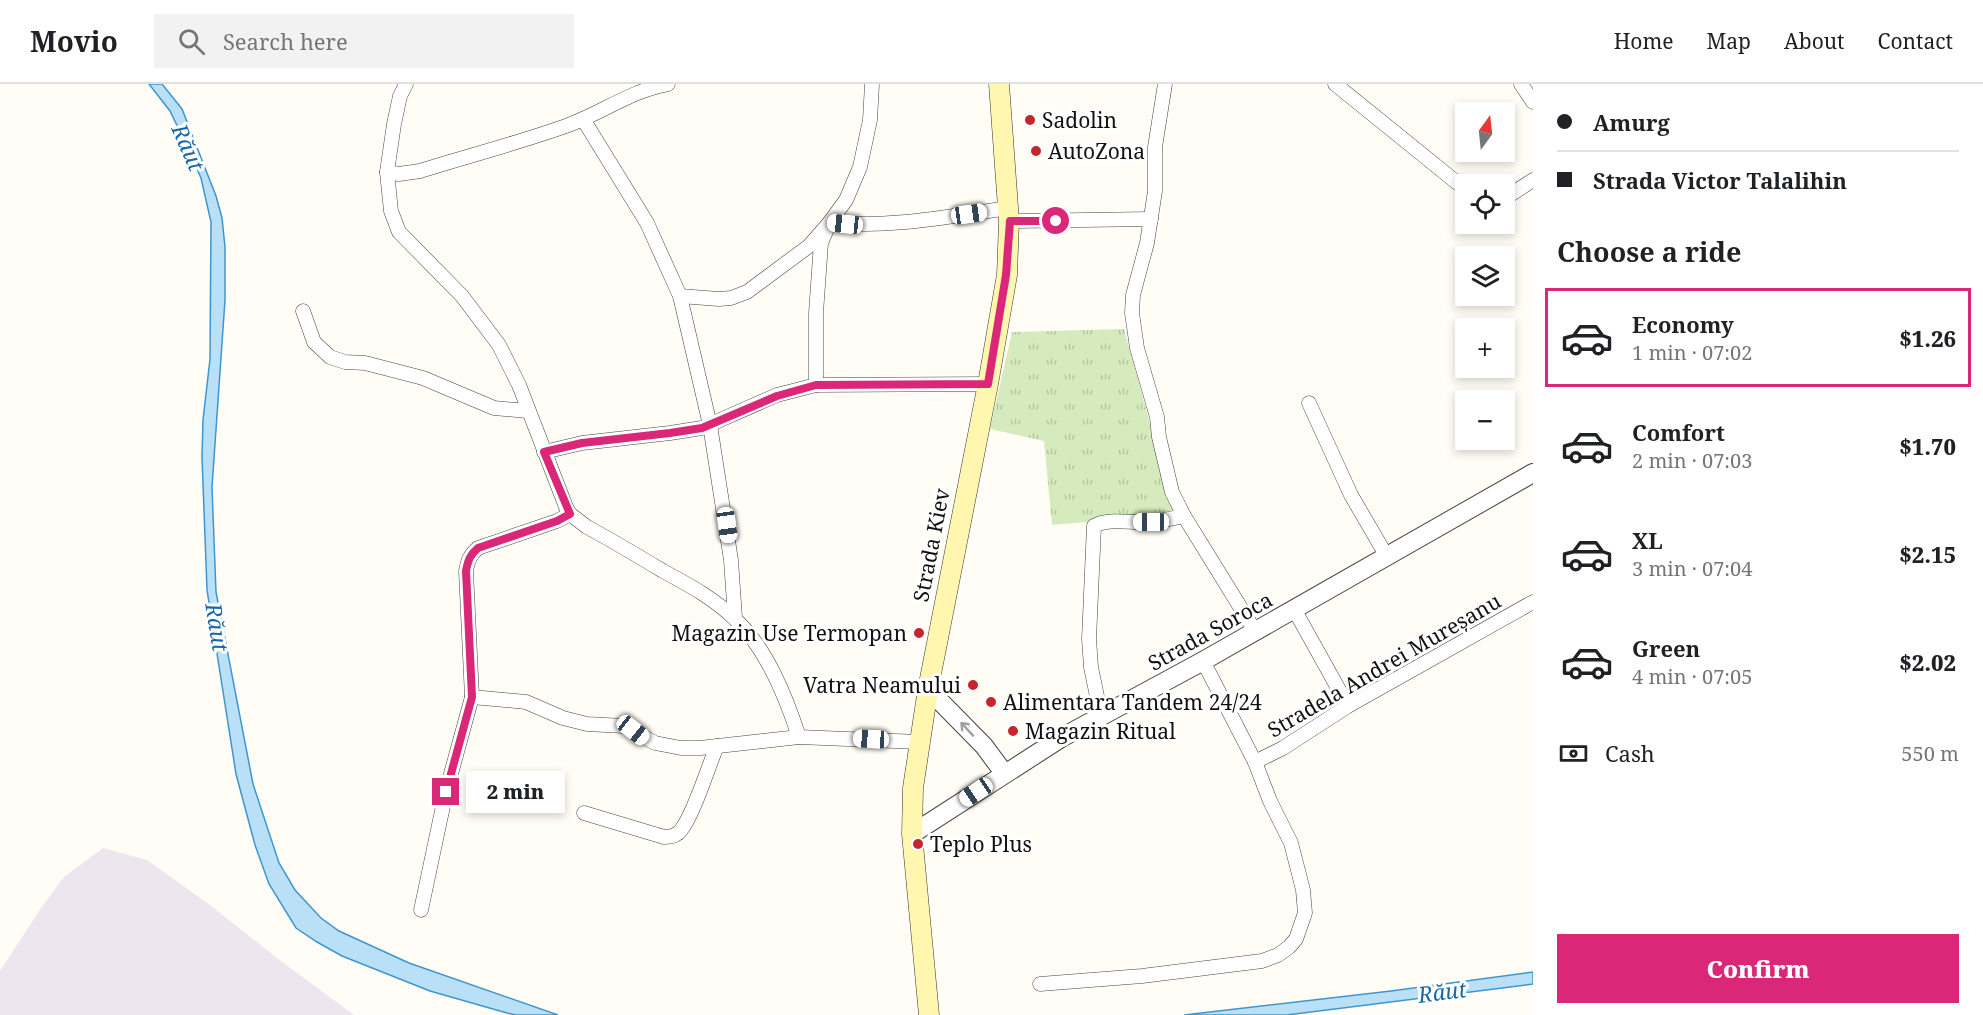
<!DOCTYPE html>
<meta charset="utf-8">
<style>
body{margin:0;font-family:"Noto Serif",serif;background:#f2f2f2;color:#202124;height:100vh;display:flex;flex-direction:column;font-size:22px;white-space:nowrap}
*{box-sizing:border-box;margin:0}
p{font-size:20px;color:#757577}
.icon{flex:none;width:33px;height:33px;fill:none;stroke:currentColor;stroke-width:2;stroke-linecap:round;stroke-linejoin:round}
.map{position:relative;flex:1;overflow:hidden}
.drawer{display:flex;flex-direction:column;background:#fff;width:450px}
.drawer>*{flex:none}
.hud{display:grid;align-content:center;height:132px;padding:0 24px;background:#fff}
.needle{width:39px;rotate:15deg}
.tools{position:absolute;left:1455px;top:18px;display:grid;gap:12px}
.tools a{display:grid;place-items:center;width:60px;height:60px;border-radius:0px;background:#fff;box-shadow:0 3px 9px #0003;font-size:30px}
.end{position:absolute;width:27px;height:27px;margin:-14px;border:8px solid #db2777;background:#fff;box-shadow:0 0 0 3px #fff}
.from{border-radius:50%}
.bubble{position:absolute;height:42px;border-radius:0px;background:#fff;box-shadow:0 3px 9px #0003;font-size:20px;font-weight:800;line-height:42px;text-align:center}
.car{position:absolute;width:18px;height:36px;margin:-18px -9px;border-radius:8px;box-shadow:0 0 4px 2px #0007;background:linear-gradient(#fff 24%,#345 0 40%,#fff 0 76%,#345 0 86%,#fff 0)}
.hud b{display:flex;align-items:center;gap:21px;height:57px;font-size:22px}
.hud b+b{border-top:2px solid #e0e0e0}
.hud i{width:15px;height:15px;background:#202124}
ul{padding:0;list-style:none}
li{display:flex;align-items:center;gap:18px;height:99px;margin:0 12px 9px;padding:0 12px;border:3px solid transparent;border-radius:0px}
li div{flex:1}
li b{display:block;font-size:22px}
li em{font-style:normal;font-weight:800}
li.current{border-color:#db2777}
li>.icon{width:54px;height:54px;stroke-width:1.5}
h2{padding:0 24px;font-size:27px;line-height:72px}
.pay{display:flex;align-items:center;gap:15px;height:66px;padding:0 24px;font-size:22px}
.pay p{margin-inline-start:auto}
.button{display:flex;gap:12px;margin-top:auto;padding:12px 24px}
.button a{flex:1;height:69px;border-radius:0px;background:#db2777;color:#fff;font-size:24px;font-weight:800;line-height:69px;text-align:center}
header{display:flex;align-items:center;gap:36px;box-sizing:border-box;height:84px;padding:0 30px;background:#fff;border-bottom:2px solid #e0e0e0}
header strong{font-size:28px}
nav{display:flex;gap:33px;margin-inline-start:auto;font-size:21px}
.search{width:420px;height:54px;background:#f2f2f2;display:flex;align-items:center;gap:15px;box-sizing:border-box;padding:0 21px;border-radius:0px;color:#757577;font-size:22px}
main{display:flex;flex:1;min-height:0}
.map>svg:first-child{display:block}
</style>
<header>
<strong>Movio</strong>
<div class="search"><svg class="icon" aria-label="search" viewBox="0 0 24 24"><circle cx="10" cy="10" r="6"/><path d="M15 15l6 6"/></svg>Search here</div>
<nav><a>Home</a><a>Map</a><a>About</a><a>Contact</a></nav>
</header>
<main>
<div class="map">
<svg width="1533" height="931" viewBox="0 0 1533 931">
<defs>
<pattern id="grass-tufts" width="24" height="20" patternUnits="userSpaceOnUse" patternTransform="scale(1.5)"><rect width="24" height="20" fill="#d5ebbd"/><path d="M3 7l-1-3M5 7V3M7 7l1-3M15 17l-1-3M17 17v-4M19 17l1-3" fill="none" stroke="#b6c8a1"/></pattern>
</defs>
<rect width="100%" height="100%" fill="#fffdf5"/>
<polygon fill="#eee6ef" points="103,764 147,776 210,821 277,874 354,931 0,931 0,887 41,824 64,793"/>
<polygon fill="url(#grass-tufts)" points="1124,245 1175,430 1052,441 1044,357 990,345 1012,248"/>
<g fill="#b9e0f7" stroke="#3f96cf" stroke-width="1.5">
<polygon points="149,0 162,0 182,25 216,112 222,134 225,163 225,216 212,403 216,508 253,700 279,779 295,806 321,834 339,847 409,879 558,931 516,931 507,929 430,907 342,872 317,858 296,844 269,800 255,761 236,690 207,506 202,373 203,336 210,275 211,138 201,94 181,50 170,27"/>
<polygon points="1533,888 1533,900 1287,931 1184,931 1391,907"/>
</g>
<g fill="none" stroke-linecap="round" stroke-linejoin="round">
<g stroke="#444" stroke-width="15">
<g id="minor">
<path d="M406,0l-6,12 -6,28 -7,48 4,39 8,21 63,64 37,49 20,40 47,122 4,7 17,13c26,14 51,29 76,44 26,14 52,28 73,49 31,29 50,77 63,117"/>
<polyline points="1165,0 1155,63 1155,107 1147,159 1133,211 1132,229 1137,264 1157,333 1159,353 1172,408 1184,432 1255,547"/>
<polyline points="1335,0 1466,106"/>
<polyline points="1521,0 1533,18"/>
<polyline points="583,35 647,139 680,212 710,341 731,476 735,534"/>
<path d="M387,88l12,2 21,-3c48,-15 98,-28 146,-45 34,-12 66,-36 102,-42"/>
<polyline points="1504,115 1533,96"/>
<polyline points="1009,137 1151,135"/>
<path d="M680,212l39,3 12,-1 16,-6 62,-46 21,-24c59,7 120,-6 179,-14"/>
<polyline points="303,227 314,258 330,273 345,278 365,279 423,294 494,324 528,327"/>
<polyline points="816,301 816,229 821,159 830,138 846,116 860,83 870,36 872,0"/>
<polyline points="1309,319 1351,411 1386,471"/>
<polyline points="544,368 582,359 670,349 702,344 777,311 816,301 988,300"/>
<polyline points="1294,525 1348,622"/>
<polyline points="472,613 526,618 563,634 587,640 624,642 655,659 681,664 700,664 799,653 919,658"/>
<path d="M1101,632l-10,-49 -2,-28 5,-113c15,-9 39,-2 57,-4 11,-1 22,-4 33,-6"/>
<polyline points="1255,678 1283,664 1348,622 1533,518"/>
<path d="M584,729l80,24c7,0 13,-1 17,-7 13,-16 27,-63 36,-84"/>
<path d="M421,826l25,-118 26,-95 -6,-126c2,-11 4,-16 12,-23l79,-27 13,-7"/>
<polyline points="1040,900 1142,892 1262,877 1278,871 1289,863 1296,855 1305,829 1303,806 1291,759 1270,717 1255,678 1203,577"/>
</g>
</g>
<g stroke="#444" stroke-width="20">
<g id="tertiary">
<polyline points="928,605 984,662 1004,689"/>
<polyline points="912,750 1061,654 1203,577 1533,389"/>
</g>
</g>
<g stroke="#333" stroke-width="21">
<polyline id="secondary" points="929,931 912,750 913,704 928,605 988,300 1007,191 1009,137 999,0"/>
</g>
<use href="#minor" stroke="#fff" stroke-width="14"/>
<use href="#tertiary" stroke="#fff" stroke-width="18"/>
<use href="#secondary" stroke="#fff6b0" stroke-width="20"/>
</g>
<defs><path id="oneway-shaft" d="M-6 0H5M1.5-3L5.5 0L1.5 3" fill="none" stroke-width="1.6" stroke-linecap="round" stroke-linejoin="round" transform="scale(1.5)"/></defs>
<use stroke="#a0a0a0" href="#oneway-shaft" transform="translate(967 645) rotate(-133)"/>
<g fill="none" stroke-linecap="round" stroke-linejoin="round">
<path stroke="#db2777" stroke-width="8" d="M446,708l26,-95 -6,-126c2,-11 4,-16 12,-23l79,-27 13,-7 -26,-62 38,-9 88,-10 32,-5 75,-32 39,-11 172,-1 18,-109 4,-54h46"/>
</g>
<g fill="#c4262e" stroke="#fff" stroke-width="2">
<circle cx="1030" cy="36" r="6"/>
<circle cx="1036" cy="67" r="6"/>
<circle cx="919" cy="549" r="6"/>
<circle cx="973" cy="601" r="6"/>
<circle cx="991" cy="618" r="6"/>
<circle cx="1013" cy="647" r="6"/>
<circle cx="918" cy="760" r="6"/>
</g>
<g text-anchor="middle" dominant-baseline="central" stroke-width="6" stroke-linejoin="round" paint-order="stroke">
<g font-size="21" fill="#111" stroke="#fff" text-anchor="start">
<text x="1042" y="36">Sadolin</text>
<text x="1048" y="67">AutoZona</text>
<text x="907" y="549" text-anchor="end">Magazin Use Termopan</text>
<text x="961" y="601" text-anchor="end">Vatra Neamului</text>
<text x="1003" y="618">Alimentara Tandem 24/24</text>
<text x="1025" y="647">Magazin Ritual</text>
<text x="930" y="760">Teplo Plus</text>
</g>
<g font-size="21" fill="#111" stroke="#fff">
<text transform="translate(931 461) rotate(-79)">Strada Kiev</text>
<text transform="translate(1210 547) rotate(-29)">Strada Soroca</text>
<text transform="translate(1384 581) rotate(-30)">Stradela Andrei Mureșanu</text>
</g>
<g font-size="22" font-style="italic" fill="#1768a6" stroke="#fff">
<text transform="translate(189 63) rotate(66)">Răut</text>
<text transform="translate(218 543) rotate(81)">Răut</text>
<text transform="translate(1442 907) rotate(-7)">Răut</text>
</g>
</g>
</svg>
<div class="tools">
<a><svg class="needle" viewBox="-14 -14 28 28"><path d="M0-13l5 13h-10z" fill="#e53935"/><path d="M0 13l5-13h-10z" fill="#757577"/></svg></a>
<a><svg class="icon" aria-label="locate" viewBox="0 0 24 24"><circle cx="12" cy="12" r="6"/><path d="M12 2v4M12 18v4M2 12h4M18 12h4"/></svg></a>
<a><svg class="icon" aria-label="layers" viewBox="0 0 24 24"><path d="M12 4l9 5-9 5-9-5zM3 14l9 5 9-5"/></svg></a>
<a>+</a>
<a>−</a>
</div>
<i class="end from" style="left:1056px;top:137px"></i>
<i class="end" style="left:446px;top:708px"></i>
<div class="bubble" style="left:466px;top:687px;width:99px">2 min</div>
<i class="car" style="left:969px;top:130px;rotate:82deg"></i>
<i class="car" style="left:845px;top:140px;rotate:276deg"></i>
<i class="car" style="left:1151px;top:438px;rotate:270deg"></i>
<i class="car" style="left:727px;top:441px;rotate:172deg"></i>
<i class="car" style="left:633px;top:646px;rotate:128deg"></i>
<i class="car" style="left:871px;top:655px;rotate:273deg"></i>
<i class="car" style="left:976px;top:708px;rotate:236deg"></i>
</div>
<section class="drawer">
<div class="hud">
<b><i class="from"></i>Amurg</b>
<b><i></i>Strada Victor Talalihin</b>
</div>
<h2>Choose a ride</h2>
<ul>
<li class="current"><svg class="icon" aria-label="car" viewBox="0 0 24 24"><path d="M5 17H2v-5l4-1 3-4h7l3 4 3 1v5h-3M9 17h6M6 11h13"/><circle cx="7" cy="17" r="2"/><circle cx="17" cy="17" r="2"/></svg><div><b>Economy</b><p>1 min · 07:02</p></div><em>$1.26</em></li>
<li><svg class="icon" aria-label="car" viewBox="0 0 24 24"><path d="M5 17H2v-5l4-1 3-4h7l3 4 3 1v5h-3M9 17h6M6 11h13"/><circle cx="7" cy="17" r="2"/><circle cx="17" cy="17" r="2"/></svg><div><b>Comfort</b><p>2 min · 07:03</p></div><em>$1.70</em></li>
<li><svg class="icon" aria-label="car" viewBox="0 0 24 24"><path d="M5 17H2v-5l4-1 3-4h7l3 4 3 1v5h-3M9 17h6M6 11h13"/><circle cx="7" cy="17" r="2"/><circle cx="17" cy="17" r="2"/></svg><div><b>XL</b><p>3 min · 07:04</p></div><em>$2.15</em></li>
<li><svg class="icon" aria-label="car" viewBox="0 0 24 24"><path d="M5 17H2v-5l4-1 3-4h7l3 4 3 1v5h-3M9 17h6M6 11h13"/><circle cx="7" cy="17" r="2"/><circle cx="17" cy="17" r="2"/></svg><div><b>Green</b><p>4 min · 07:05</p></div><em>$2.02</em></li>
</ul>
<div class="pay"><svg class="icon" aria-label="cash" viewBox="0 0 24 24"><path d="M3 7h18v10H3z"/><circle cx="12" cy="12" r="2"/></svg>Cash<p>550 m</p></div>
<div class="button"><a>Confirm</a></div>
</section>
</main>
